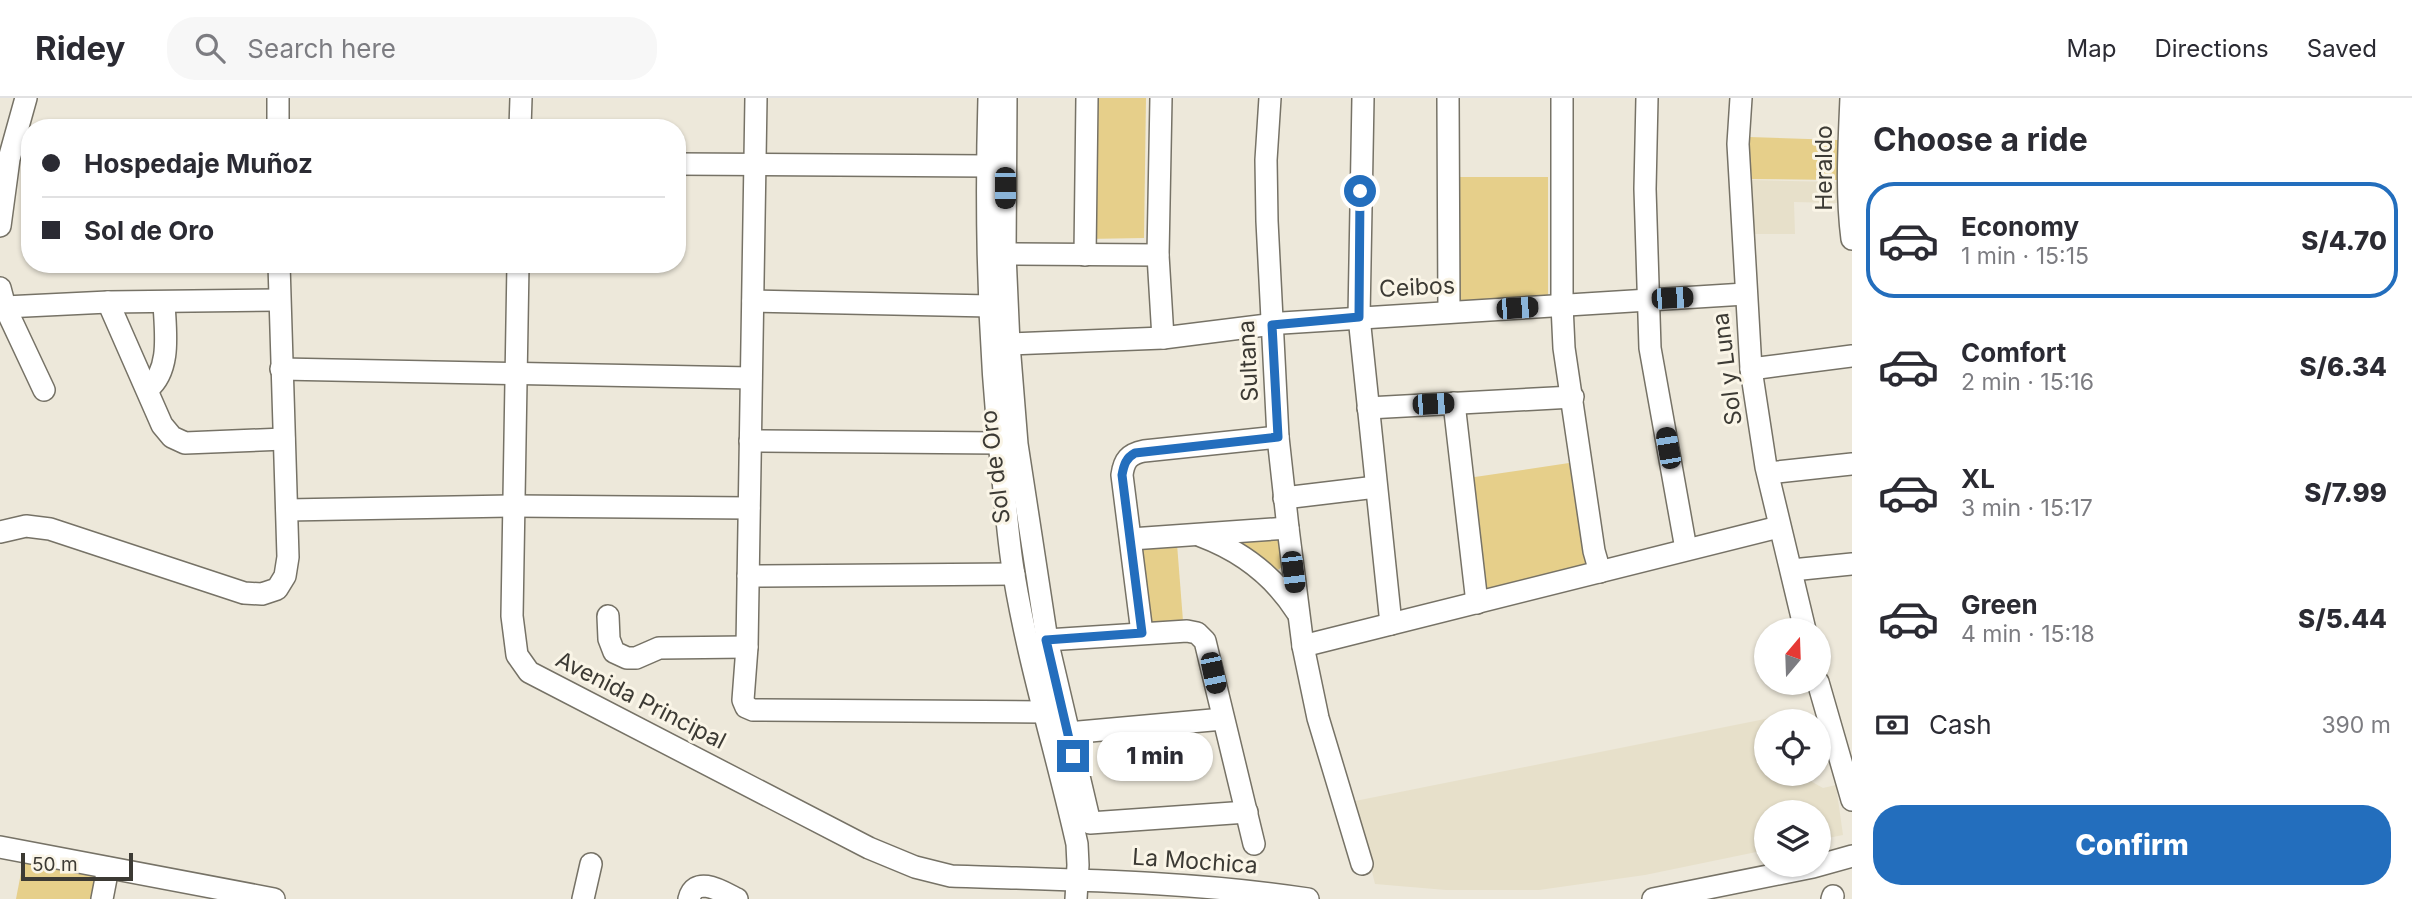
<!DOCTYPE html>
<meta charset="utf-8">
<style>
body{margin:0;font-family:Inter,sans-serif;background:#f7f7f7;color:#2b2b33;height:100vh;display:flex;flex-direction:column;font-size:26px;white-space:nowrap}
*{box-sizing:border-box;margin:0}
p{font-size:23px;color:#7c7c81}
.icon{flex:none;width:38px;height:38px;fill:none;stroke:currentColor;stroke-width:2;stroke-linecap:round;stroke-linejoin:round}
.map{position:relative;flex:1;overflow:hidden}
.side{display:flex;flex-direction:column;background:#fff;width:560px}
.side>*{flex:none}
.banner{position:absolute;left:21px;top:21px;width:665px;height:154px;border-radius:28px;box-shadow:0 2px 5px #0004;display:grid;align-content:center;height:154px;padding:0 21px;background:#fff}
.needle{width:46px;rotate:19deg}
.buttons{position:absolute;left:1754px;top:520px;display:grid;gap:14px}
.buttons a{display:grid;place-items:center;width:77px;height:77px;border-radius:50%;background:#fff;box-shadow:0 2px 5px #0004;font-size:35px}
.scale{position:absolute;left:21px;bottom:18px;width:112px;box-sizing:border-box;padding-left:7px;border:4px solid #3c3a34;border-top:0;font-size:19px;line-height:24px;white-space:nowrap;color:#3c3a34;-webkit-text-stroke:5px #faf5e7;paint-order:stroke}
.end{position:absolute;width:32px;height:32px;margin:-16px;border:9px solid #236ebd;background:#fff;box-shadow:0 0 0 4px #fff}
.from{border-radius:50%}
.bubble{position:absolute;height:49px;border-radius:24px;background:#fff;box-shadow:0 2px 5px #0004;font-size:23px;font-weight:800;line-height:49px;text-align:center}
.car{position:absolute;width:21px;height:42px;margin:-21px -10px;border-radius:9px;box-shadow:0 0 5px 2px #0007;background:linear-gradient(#222 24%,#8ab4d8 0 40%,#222 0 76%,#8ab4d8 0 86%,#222 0)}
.banner b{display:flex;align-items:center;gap:24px;height:66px;font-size:26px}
.banner b+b{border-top:2px solid #e1e1e2}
.banner i{width:18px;height:18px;background:#2b2b33}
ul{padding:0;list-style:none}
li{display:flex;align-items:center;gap:21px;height:116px;margin:0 14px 10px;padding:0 7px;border:4px solid transparent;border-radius:28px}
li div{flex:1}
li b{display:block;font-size:26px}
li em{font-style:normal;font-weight:800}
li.current{border-color:#236ebd}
li>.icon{width:63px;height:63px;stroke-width:1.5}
h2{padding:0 21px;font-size:32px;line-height:84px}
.pay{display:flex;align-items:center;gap:18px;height:77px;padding:0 21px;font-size:26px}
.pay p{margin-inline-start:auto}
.action{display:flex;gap:14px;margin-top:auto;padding:14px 21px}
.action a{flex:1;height:80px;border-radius:28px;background:#236ebd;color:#fff;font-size:28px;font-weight:800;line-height:80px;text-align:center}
header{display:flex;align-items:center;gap:42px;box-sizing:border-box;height:98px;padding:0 35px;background:#fff;border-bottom:2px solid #e1e1e2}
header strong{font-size:33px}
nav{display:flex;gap:38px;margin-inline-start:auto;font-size:24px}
.search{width:490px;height:63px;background:#f7f7f7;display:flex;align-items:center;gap:18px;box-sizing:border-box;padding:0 24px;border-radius:28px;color:#7c7c81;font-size:26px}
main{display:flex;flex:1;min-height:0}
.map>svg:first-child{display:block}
</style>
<header>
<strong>Ridey</strong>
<div class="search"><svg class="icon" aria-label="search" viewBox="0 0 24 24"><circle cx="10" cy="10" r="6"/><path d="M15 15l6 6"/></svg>Search here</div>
<nav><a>Map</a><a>Directions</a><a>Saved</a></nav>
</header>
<main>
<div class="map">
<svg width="1852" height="801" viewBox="0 0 1852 801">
<rect width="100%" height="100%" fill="#ede8da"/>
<g fill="#e7e0ca">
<polygon points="1751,82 1837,84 1837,105 1794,104 1795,136 1753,136"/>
<polygon points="1795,615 1797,623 1766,623 1766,676 1806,676 1807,681 1823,690 1836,687 1843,737 1818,742 1818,714 1766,714 1766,752 1645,777 1539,792 1446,792 1375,786 1355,703"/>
</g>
<g fill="#e6cf8a">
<polygon points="1087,0 1146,0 1144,140 1086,141"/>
<polygon points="1749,39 1838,42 1837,82 1749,81"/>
<polygon points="1457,79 1548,79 1548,198 1455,204"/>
<polygon points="1569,365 1588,466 1481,492 1468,380"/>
<polygon points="1279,439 1283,468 1278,472 1241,447 1241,443"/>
<polygon points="1177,446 1183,523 1150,525 1137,449"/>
<polygon points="24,759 98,774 92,801 16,801"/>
</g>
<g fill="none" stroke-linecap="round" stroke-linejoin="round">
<g stroke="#767266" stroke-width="24">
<g id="minor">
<polyline points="756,0 747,549 743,602 746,609 753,612 1043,614"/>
<path d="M989,0c-4,131 0,262 15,392 3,28 5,57 10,85 15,91 43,179 63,269l1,21 -2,34"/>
<polyline points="1006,0 1005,156 1009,246 1017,346 1047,542 1090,725 1247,714"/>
<polyline points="1161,0 1158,157 1163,240"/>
<polyline points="1270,0 1266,62 1267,123 1278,339 1288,430 1303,548 1318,620 1362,766"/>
<polyline points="1363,0 1359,219 1391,526"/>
<polyline points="1448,0 1449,214"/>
<polyline points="1562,0 1562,207 1564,250 1594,453 1600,474"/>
<polyline points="1647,0 1645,91 1650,250 1686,451"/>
<polyline points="1741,0 1738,46 1751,271 1766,369 1805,532"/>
<path d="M1851,0c-2,47 -5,94 1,141"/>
<polyline points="278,30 278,0"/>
<polyline points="520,30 521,0"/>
<polyline points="677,66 987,68"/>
<polyline points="0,128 9,61 26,0"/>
<polyline points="1005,156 1158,157"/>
<polyline points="1085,157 1087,0"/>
<path d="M518,166l-6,352 5,39 12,17 340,176 46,19 36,9c119,4 239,5 357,23"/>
<polyline points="0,190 5,209 44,292"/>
<polyline points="753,203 990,208"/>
<polyline points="108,204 162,327 172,339 185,345 284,341"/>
<polyline points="5,209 108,204 279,202"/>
<polyline points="1009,246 1163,240 1282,225 1745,196"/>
<polyline points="281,271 751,280"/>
<polyline points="1751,271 1852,258"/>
<path d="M148,291c24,-20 17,-59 16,-87"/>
<polyline points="1454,305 1477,505"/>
<polyline points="1368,310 1573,299"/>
<polyline points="750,343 999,345"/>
<polyline points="1768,375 1852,366"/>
<polyline points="1284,400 1376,389"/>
<polyline points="287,412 514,408 749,410"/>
<polyline points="0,434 26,428 50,431 244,495 262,496 277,491 285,478 288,459 279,166"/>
<path d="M1201,438c40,15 73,40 96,76"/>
<polyline points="1131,441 1288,430"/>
<polyline points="1792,472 1852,466"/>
<polyline points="748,478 1014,476"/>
<polyline points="608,518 609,541 614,554 627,560 636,560 659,550 747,549"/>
<path d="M1142,535l-20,-158c2,-15 7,-21 22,-24l134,-14"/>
<polyline points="1047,542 1187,533 1197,535 1205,543 1254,746"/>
<polyline points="1303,548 1779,429"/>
<polyline points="1818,584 1852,702"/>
<polyline points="1068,635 1223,621"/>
<polyline points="0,749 274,801"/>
<polyline points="102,801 108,770"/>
<polyline points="583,801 591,766"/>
<path d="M689,801c6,-25 34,-7 48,0"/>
<polyline points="1653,801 1813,769 1852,758"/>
<polyline points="1832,801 1833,798"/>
</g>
</g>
<use href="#minor" stroke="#fff" stroke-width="21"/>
</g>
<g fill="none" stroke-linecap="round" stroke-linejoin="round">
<path stroke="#236ebd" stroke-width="9" d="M1073,658l-27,-116 96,-7 -20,-158c2,-11 4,-17 13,-22l143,-16 -6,-112 87,-8 1,-126"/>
</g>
<g text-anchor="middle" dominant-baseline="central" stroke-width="6" stroke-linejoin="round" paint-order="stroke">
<g font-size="23" fill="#3c3a34" stroke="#faf5e7">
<text transform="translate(1824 70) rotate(-90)">Heraldo</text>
<text transform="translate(1417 189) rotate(-3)">Ceibos</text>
<text transform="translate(1248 263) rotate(-93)">Sultana</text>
<text transform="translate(1727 271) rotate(-97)">Sol y Luna</text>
<text transform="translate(995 369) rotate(-97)">Sol de Oro</text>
<text transform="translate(641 602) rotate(27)">Avenida Principal</text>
<text transform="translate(1195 763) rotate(4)">La Mochica</text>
</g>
</g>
</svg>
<div class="buttons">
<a><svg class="needle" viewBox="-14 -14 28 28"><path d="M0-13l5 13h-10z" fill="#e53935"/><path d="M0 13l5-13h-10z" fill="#7c7c81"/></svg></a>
<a><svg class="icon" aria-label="locate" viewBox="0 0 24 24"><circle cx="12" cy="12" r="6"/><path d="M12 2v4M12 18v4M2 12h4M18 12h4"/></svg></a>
<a><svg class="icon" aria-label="layers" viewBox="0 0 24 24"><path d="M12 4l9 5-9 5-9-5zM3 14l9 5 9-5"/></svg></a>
</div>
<div class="scale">50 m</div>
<i class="end from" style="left:1360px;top:93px"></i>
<i class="end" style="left:1073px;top:658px"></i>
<div class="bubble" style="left:1097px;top:634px;width:116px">1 min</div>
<i class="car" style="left:1005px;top:90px;rotate:180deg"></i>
<i class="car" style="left:1672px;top:200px;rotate:87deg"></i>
<i class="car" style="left:1517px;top:210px;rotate:86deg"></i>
<i class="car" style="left:1433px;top:306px;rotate:87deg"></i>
<i class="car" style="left:1668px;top:350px;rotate:350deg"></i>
<i class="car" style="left:1293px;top:474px;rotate:173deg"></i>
<i class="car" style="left:1213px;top:575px;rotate:168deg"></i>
<div class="banner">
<b><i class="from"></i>Hospedaje Muñoz</b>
<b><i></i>Sol de Oro</b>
</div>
</div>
<section class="side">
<h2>Choose a ride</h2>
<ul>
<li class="current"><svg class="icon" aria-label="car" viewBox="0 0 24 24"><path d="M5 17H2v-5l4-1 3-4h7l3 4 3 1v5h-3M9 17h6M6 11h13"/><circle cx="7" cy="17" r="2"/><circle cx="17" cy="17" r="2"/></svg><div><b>Economy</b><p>1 min · 15:15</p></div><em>S/4.70</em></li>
<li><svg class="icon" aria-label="car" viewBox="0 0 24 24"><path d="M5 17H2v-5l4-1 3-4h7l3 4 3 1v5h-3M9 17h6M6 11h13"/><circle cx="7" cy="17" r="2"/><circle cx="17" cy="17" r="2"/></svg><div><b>Comfort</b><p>2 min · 15:16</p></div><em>S/6.34</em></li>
<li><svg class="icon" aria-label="car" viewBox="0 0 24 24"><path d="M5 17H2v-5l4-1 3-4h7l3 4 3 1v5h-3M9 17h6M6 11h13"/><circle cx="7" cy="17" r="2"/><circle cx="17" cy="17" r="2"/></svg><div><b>XL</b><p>3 min · 15:17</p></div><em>S/7.99</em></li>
<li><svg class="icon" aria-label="car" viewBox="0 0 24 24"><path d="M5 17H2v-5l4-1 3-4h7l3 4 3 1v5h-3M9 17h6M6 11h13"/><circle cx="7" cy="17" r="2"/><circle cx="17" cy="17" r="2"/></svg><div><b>Green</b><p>4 min · 15:18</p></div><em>S/5.44</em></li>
</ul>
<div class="pay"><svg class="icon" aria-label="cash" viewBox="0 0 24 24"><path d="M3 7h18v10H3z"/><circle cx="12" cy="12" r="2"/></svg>Cash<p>390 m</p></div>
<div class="action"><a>Confirm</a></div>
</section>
</main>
